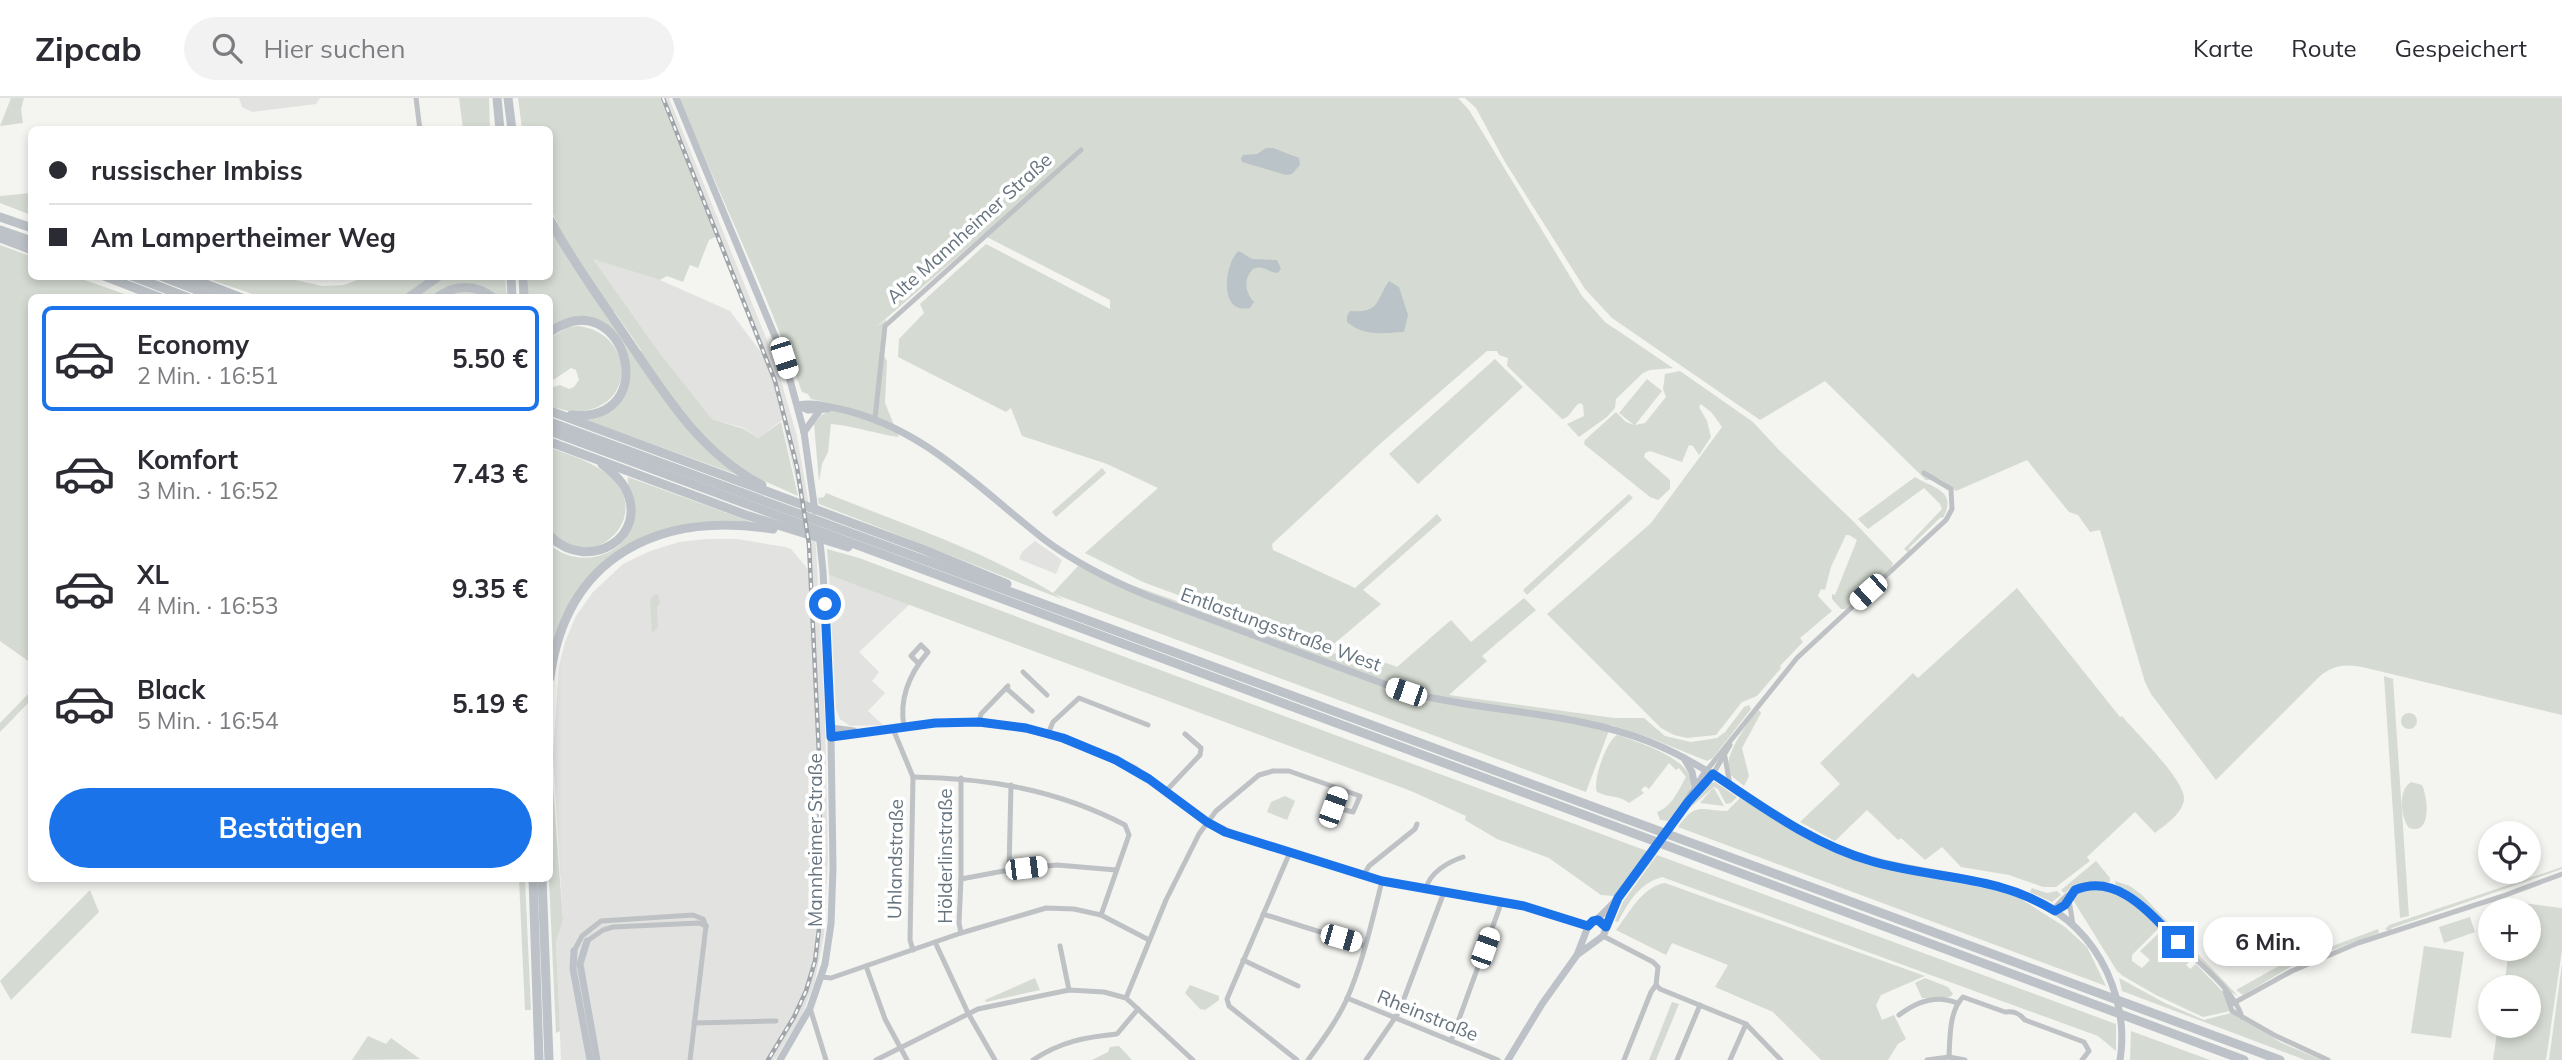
<!DOCTYPE html>
<html lang="de">
<meta charset="utf-8">
<style>
body{margin:0;font-family:Mulish,sans-serif;background:#f2f2f3;color:#2b2b33;height:100vh;display:flex;flex-direction:column;font-size:26px;white-space:nowrap}
*{box-sizing:border-box;margin:0}
p{font-size:23px;color:#7c7c81}
.icon{flex:none;width:38px;height:38px;fill:none;stroke:currentColor;stroke-width:2;stroke-linecap:round;stroke-linejoin:round}
.map{position:relative;flex:1;overflow:hidden}
.sheet{position:absolute;left:28px;top:196px;width:525px;height:588px;display:flex;flex-direction:column;background:#fff;border-radius:10px;box-shadow:0 4px 10px #0003}
.sheet>*{flex:none}
.banner{position:absolute;left:28px;top:28px;width:525px;height:154px;border-radius:10px;box-shadow:0 4px 10px #0003;display:grid;align-content:center;height:154px;padding:0 21px;background:#fff}
.buttons{position:absolute;left:2478px;top:723px;display:grid;gap:14px}
.buttons a{display:grid;place-items:center;width:63px;height:63px;border-radius:50%;background:#fff;box-shadow:0 4px 10px #0003;font-size:35px}
.end{position:absolute;width:32px;height:32px;margin:-16px;border:9px solid #1a73e8;background:#fff;box-shadow:0 0 0 4px #fff}
.from{border-radius:50%}
.bubble{position:absolute;height:49px;border-radius:24px;background:#fff;box-shadow:0 4px 10px #0003;font-size:23px;font-weight:700;line-height:49px;text-align:center}
.car{position:absolute;width:21px;height:42px;margin:-21px -10px;border-radius:9px;box-shadow:0 0 5px 2px #0007;background:linear-gradient(#fff 24%,#345 0 40%,#fff 0 76%,#345 0 86%,#fff 0)}
.banner b{display:flex;align-items:center;gap:24px;height:66px;font-size:26px}
.banner b+b{border-top:2px solid #e1e1e2}
.banner i{width:18px;height:18px;background:#2b2b33}
ul{padding:12px 0 0;list-style:none}
li{display:flex;align-items:center;gap:21px;height:105px;margin:0 14px 10px;padding:0 7px;border:4px solid transparent;border-radius:10px}
li div{flex:1}
li b{display:block;font-size:26px}
li em{font-style:normal;font-weight:700}
li.selected{border-color:#1a73e8}
li>.icon{width:63px;height:63px;stroke-width:1.5}
.cta{display:flex;gap:14px;margin-top:auto;padding:14px 21px}
.cta a{flex:1;height:80px;border-radius:42px;background:#1a73e8;color:#fff;font-size:28px;font-weight:700;line-height:80px;text-align:center}
header{display:flex;align-items:center;gap:42px;box-sizing:border-box;height:98px;padding:0 35px;background:#fff;border-bottom:2px solid #e1e1e2}
header strong{font-size:33px}
nav{display:flex;gap:38px;margin-inline-start:auto;font-size:24px}
.search{width:490px;height:63px;background:#f2f2f3;display:flex;align-items:center;gap:18px;box-sizing:border-box;padding:0 24px;border-radius:38px;color:#7c7c81;font-size:26px}
.map>svg:first-child{display:block}
</style>
<header>
<strong>Zipcab</strong>
<div class="search"><svg class="icon" aria-label="search" viewBox="0 0 24 24"><circle cx="10" cy="10" r="6"/><path d="M15 15l6 6"/></svg>Hier suchen</div>
<nav><a>Karte</a><a>Route</a><a>Gespeichert</a></nav>
</header>
<div class="map">
<svg width="2562" height="962" viewBox="0 0 2562 962">
<rect width="100%" height="100%" fill="#f4f4f1"/>
<g fill="#e2e3e1">
<polygon points="239,0 320,0 316,6 252,14 242,9"/>
<polygon points="660,0 669,0 775,262 797,338 816,448 825,621 828,761 824,838 814,887 801,919 775,962 561,962 556,844 563,822 553,657 559,568 565,544 576,518 593,494 623,466 650,453 679,444 706,441 737,441 785,449 791,451 808,471 807,449 798,391 782,322 758,340 744,330 712,321 659,254 592,160 660,182 730,213 763,257"/>
<polygon points="1035,443 1062,462 1056,476 1019,461 1022,454"/>
<polygon points="829,477 910,506 859,554 879,574 872,583 885,595 868,613 883,627 850,628 840,621 836,611"/>
</g>
<g fill="#d5dbd2" fill-rule="evenodd">
<polygon points="11,0 24,0 21,11 23,25 0,28"/>
<polygon points="459,0 489,0 490,31 463,31"/>
<path d="M518,0h142l57,138 -8,4 -11,28 -8,-3 -7,17 -16,-6 -7,4 -67,-21 66,93 53,67 32,10 14,9 23,-16 17,74 -36,-16 -21,-4 -158,-57 13,-3 17,-10 16,-34 -1,-13 -7,-18 -26,-19 -45,7v-31l-22,-1v-20l22,-1v-53l5,9 2,-10 -7,-14v-78l-28,-1zM614,213l27,39 -5,5 -28,-40z"/>
<path d="M679,0h779l11,12 113,186 23,26 68,46 -23,2 -7,3 -27,26 -1,9 -8,9 -28,20 -12,-13 17,-8 -1,-11 -3,-2c-8,4 -8,14 -18,16l-55,-53 1,-8 -9,-3 -2,-4h-10l-106,92 -109,101 1,6 82,38 82,-74 5,6 -79,70 18,14 -53,45 -13,-3 -172,-64 -58,-29 73,-65 -51,-24 -85,-28 -11,-28 -5,4 -108,-55 1,-18 25,-26 -4,-9 66,-60 124,65v-9l-127,-65 -107,92 11,-8c-7,14 -9,30 0,42l-2,42 14,34c-23,-3 -44,-11 -68,-13l-3,28 -6,12 -3,18 -5,-58 7,-9 7,-3 1,-9 -18,-4 -3,-5 -6,-2c-35,-100 -82,-196 -123,-294z"/>
<path d="M1465,0h1097v617l-179,-43c-26,-6 -43,-13 -64,5l-103,103 -65,-86 -6,-12 -45,-152 -10,2 -12,-17 -9,-3 -42,-52 -71,31 -16,-12 -14,1 -101,-99 -65,39 -148,-102 -27,-29 -80,-127 -29,-54z"/>
<polygon points="31,95 31,117 0,105 0,98"/>
<polygon points="0,147 30,158 32,178 76,179 133,199 32,200 31,565 0,543"/>
<path d="M203,179h78l42,9 21,-1 21,-8h140l2,20c-8,0 -9,-2 -16,-6 -12,-8 -27,-9 -40,-5l26,7 7,4h-223z"/>
<path d="M578,228c55,6 60,79 4,85 -11,2 -22,-2 -32,-5v-18l10,-3 9,4 5,-2 5,-7 -3,-10 -5,-2 -21,14v-44l18,-11z"/>
<polygon points="1495,261 1523,289 1418,386 1389,356"/>
<polygon points="1680,273 1753,324 1778,351 1854,424 1893,465 1891,470 1846,511 1841,511 1832,501 1832,496 1835,497 1857,442 1849,437 1846,437 1831,469 1825,492 1821,491 1818,498 1832,513 1800,540 1803,544 1780,568 1781,570 1757,598 1742,604 1716,637 1687,640 1674,637 1661,630 1547,516 1651,425 1722,329 1712,315 1701,306 1699,309 1707,323 1711,339 1699,357 1693,348 1689,347 1682,364 1650,353 1645,355 1644,359 1670,382 1670,391 1658,402 1650,399 1584,346 1585,342 1616,314 1626,324 1634,327 1619,315 1647,281 1662,293 1635,327 1645,325 1666,299 1663,291 1665,276"/>
<path d="M550,350c20,7 42,13 59,28 50,43 -26,105 -59,53z"/>
<polygon points="1102,370 1106,375 1056,419 1052,414"/>
<path d="M628,379l129,47c-61,-7 -105,0 -151,41 -7,6 -15,11 -21,18 -11,13 -27,61 -35,79v-117c29,25 81,12 84,-31 2,-13 -8,-27 -6,-37z"/>
<path d="M1915,379c17,11 43,13 28,41l-2,-1 -32,31 1,2 -2,2 -4,-3 38,-40 -2,-5 -16,-16 -56,41 -10,-10z"/>
<path d="M826,395c76,31 157,57 227,100l25,-27 243,86 49,5 27,10 54,-47 20,22 53,-44 12,12 -54,46 5,5 -38,34 165,23h30l21,18 26,6 26,-4 8,-6 19,-25 5,-2 2,4 -38,49 -6,3 -54,-22 -42,-14 -25,67 -532,-198 10,6 -245,-96 -1,-6 6,-1z"/>
<polygon points="1629,396 1633,400 1527,497 1523,492"/>
<polygon points="827,451 859,460 1647,753 1614,798 1601,797 1549,760 1497,741 1465,722 1466,718 1411,693 829,477"/>
<path d="M2017,490l103,129 2,-1c13,16 65,66 62,84 -2,14 -19,25 -29,33l-20,-21 -48,45 3,4 -34,26h-13l-34,-12 -48,-8 -19,-20 -17,13 -24,-22 -3,2 -31,-30 -32,31 -35,-19 40,-38 -20,-21 93,-90 5,5z"/>
<polygon points="658,496 660,505 657,508 658,529 652,535 650,502 654,497"/>
<polygon points="2384,578 2393,581 2409,818 2400,820"/>
<polygon points="31,593 31,602 0,634 0,625"/>
<path d="M1759,612l2,3 -19,35 7,28 -5,10c-4,-4 -10,-7 -13,-11 -12,-14 17,-54 28,-65z"/>
<circle cx="2409" cy="623" r="8"/>
<path d="M1617,637c19,6 76,24 74,49 -1,14 -15,27 -23,37l-8,-1 -3,-8c15,-5 22,-23 29,-35l-7,-9 -3,2 -7,-7 -20,26 -4,-3 -4,4 3,3 -15,10c-10,-8 -20,-5 -32,-11 -5,-11 10,-52 20,-57z"/>
<polygon points="1715,684 1737,699 1731,705 1726,706 1718,691 1714,689 1683,716 1708,686"/>
<path d="M2411,684l11,3c6,13 10,51 -13,43 -9,-12 -11,-38 2,-46z"/>
<polygon points="553,687 563,822 556,844 560,933 556,935 549,781 550,688"/>
<polygon points="1714,690 1724,708 1700,705 1712,691"/>
<polygon points="1285,698 1295,703 1287,722 1267,714 1271,704"/>
<path d="M1740,700l72,43 56,24 131,26 22,8 44,28 22,20 19,39 -428,-159c19,-26 22,-16 49,-16z"/>
<path d="M1657,757l459,169v27l-18,-15 -436,-159c-23,7 -33,24 -44,45l-3,-1 8,-19z"/>
<path d="M2096,763l14,17v4c-19,4 -27,0 -46,11l-3,-3z"/>
<polygon points="2562,769 2562,771 2392,830 2390,834 2385,831 2389,827"/>
<polygon points="519,781 525,781 531,912 525,912"/>
<polygon points="2115,783 2130,788 2142,797 2238,898 2231,894 2140,802 2116,788"/>
<path d="M1665,785l260,93 -44,19 -5,10 6,15 12,-5 12,24 -8,5 -10,16h-67l-48,-48 -58,-25 13,-22 -56,-22 -6,12 -50,-25c13,-17 27,-44 49,-47z"/>
<polygon points="2032,790 2047,795 2057,793 2061,797 2052,804 2030,794"/>
<path d="M2090,790c30,0 49,20 70,39l-28,28v6l10,7 8,-8 -10,-9 20,-19 30,29 -4,4 4,4 6,-5 28,29 6,18 -27,6 -47,-22 -33,-19 -6,-5 -44,-71 7,-9z"/>
<polygon points="90,792 99,814 11,902 0,883"/>
<polygon points="2516,804 2562,810 2562,852 2546,962 2493,962 2498,928 2529,928 2529,889 2504,889 2509,851 2529,850 2529,812 2515,812"/>
<polygon points="2470,819 2475,834 2444,845 2439,829"/>
<polygon points="2378,831 2379,835 2297,865 2243,897 2236,892 2277,869"/>
<polygon points="2424,848 2464,854 2451,940 2411,935"/>
<polygon points="2562,866 2562,962 2549,962"/>
<polygon points="1035,880 1040,892 986,904 985,902"/>
<polygon points="1925,880 1948,889 1953,896 1950,899 1922,900 1915,885"/>
<polygon points="2119,880 2165,905 2204,922 2231,915 2282,945 2322,962 2305,962 2122,893"/>
<polygon points="1190,887 1219,898 1219,902 1205,912 1200,911 1185,895"/>
<polygon points="1672,904 1679,906 1656,962 1649,962"/>
<polygon points="2131,933 2210,962 2130,962"/>
<polygon points="368,938 386,946 391,940 420,961 352,962"/>
<polygon points="1119,948 1132,962 1092,962 1108,954 1110,949"/>
</g>
<g fill="#bac3c8">
<polygon points="1266,50 1273,50 1299,60 1300,67 1292,76 1286,77 1242,64 1241,60 1243,57 1257,56"/>
<path d="M1239,153l13,8 25,1 4,9 -3,4c-10,0 -14,-9 -25,-4 -10,10 -8,23 1,33l-4,6c-34,7 -24,-49 -11,-57z"/>
<path d="M1389,183l10,6 9,28 -4,17c-20,1 -40,5 -57,-10v-6l3,-5c31,2 25,-10 39,-30z"/>
</g>
<g fill="none" stroke-linecap="round" stroke-linejoin="round">
<g stroke="#bec2c5" stroke-width="5">
<polyline points="416,0 420,32"/>
<polyline points="875,320 885,228 1081,52"/>
<polyline points="1023,574 1047,597"/>
<polyline points="1006,590 1032,613"/>
<polyline points="979,624 981,616 1008,588"/>
<path d="M904,629c-5,-28 5,-53 24,-75l-7,-7 -10,11 7,7"/>
<polyline points="893,631 913,679 910,842 913,852"/>
<polyline points="1048,636 1053,624 1079,600 1148,627"/>
<polyline points="1725,659 1730,687"/>
<polyline points="1707,672 1797,560 1946,422 1952,411 1951,391 1924,375"/>
<polyline points="1713,676 1730,647"/>
<path d="M913,679c75,1 145,13 212,48l4,10 -28,80"/>
<polyline points="961,680 961,781 959,825 961,835"/>
<polyline points="1166,693 1200,657 1201,650 1185,636"/>
<polyline points="1290,754 1227,901 1229,908 1297,962"/>
<polyline points="1009,772 1011,687"/>
<polyline points="1363,778 1369,768 1415,731 1417,726"/>
<polyline points="961,781 1009,772 1057,767 1116,772"/>
<path d="M1426,791c3,-16 22,-27 37,-32"/>
<polyline points="2069,802 2073,827"/>
<path d="M2053,812c47,-62 99,6 134,41 20,20 46,39 55,66"/>
<polyline points="2055,813 2065,807 2074,793"/>
<polyline points="1263,816 1365,848"/>
<polyline points="1603,838 1653,864 1658,869 1656,887 1651,894 1624,962"/>
<polyline points="587,843 603,832 613,829 699,825 706,828"/>
<polyline points="935,844 968,915 995,962"/>
<polyline points="1060,848 1069,892"/>
<polyline points="574,853 582,838 601,823 693,817 703,821 706,828"/>
<polyline points="1243,862 1298,888"/>
<polyline points="866,868 885,921 907,962"/>
<polyline points="821,879 831,880 961,835 1046,810 1074,811 1101,817 1149,842"/>
<polyline points="1656,887 1660,891 1746,926 1781,962"/>
<polyline points="2225,893 2232,913 2274,937 2328,962"/>
<polyline points="1126,900 1166,802 1199,736 1216,713 1259,677 1273,673 1289,673 1360,698 1353,714 1333,709 1339,691"/>
<polyline points="1347,900 1498,962"/>
<polyline points="2230,907 2292,873 2358,845 2503,798 2562,776"/>
<polyline points="810,910 826,962"/>
<path d="M1899,917c17,-13 37,-21 58,-12"/>
<polyline points="694,925 776,923"/>
<polyline points="1451,943 1502,803"/>
<path d="M1949,959c1,-19 0,-46 14,-60l42,15c9,-1 14,1 20,8l59,22 5,9 -7,9"/>
<polyline points="690,962 706,828"/>
<polyline points="876,962 978,911 1069,892 1104,894 1126,900 1193,962"/>
<path d="M1033,962c27,-18 52,-23 84,-26l21,-25"/>
<path d="M1308,962c14,-19 28,-38 38,-59 17,-38 26,-80 36,-120"/>
<polyline points="1366,962 1399,914 1444,794"/>
<polyline points="1677,962 1700,907"/>
<polyline points="1730,962 1746,926"/>
<polyline points="1927,962 1949,959 1965,962"/>
</g>
<g stroke="#bcc2c7" stroke-width="7">
<polyline points="676,0 784,260 804,334 815,413"/>
<path d="M798,307c15,-3 27,1 42,4 85,19 139,80 205,131 32,24 67,41 103,56l258,96c81,21 166,19 244,50 66,26 119,77 184,105 95,41 221,14 273,125 12,27 18,58 13,88"/>
<polyline points="799,308 808,312 828,311"/>
<polyline points="804,334 820,312"/>
<polyline points="831,630 854,633"/>
<polyline points="831,639 929,626 956,624 1008,627 1048,636 1097,653 1135,671 1207,724 1242,740 1382,783 1524,808 1588,828"/>
<polyline points="1684,660 1692,674 1695,689"/>
<polyline points="1693,699 1713,676"/>
<path d="M1596,822c43,-38 79,-102 111,-150"/>
<polyline points="1606,829 1615,807"/>
<polyline points="587,843 580,866 597,962"/>
<polyline points="574,853 573,871 590,962"/>
<polyline points="780,962 810,910 825,866 831,826 833,770 831,639 823,473 819,435"/>
<polyline points="1508,962 1542,906 1577,857 1589,826 1596,822 1602,824 1606,831 1603,838 1577,857"/>
</g>
<g stroke="#bcc2c7" stroke-width="9">
<polyline points="497,0 500,32"/>
<polyline points="508,0 512,32"/>
<polyline points="0,119 32,130"/>
<path d="M550,122c21,39 48,76 73,113 39,57 75,119 139,152"/>
<polyline points="0,132 32,143"/>
<polyline points="0,140 32,152"/>
<polyline points="104,178 161,200"/>
<polyline points="132,178 189,200"/>
<polyline points="161,178 217,200"/>
<polyline points="185,178 242,200"/>
<polyline points="511,178 512,200"/>
<polyline points="523,178 524,200"/>
<polyline points="408,200 439,178"/>
<path d="M436,200c19,-14 40,-14 58,0"/>
<path d="M550,234c74,-53 116,92 21,83"/>
<polyline points="550,313 922,451 1007,486"/>
<polyline points="550,324 2280,962"/>
<polyline points="550,333 2244,962"/>
<polyline points="550,344 746,417 848,449"/>
<path d="M550,438c38,38 101,1 75,-48 -5,-10 -15,-17 -23,-24"/>
<path d="M550,580c16,-122 109,-167 223,-149"/>
<polyline points="533,780 539,962"/>
<polyline points="542,780 549,962"/>
</g>
<g stroke="#a0a5aa" stroke-width="4.5">
<polyline id="rail" points="663,0 775,283 797,369 809,446 820,677 819,831 815,863 806,893 794,919 768,962"/>
</g>
<use href="#rail" stroke="#fff" stroke-width="2" stroke-dasharray="5" stroke-linecap="butt"/>
</g>
<g fill="none" stroke-linecap="round" stroke-linejoin="round">
<path stroke="#1a73e8" stroke-width="9" d="M825,506l6,133 104,-14 44,-1 47,6 37,10 53,22 33,19 58,43 18,10 157,49 142,25 64,20 5,-5 5,-1 8,7 12,-29 70,-96 25,-28c50,33 99,70 158,87 65,19 124,13 184,50l10,-6 10,-15c43,-18 76,25 103,52"/>
</g>
<g text-anchor="middle" dominant-baseline="central" stroke-width="7" stroke-linejoin="round" paint-order="stroke">
<g font-size="19" fill="#66747f" stroke="#fff">
<text transform="translate(969 130) rotate(-42)">Alte Mannheimer Straße</text>
<text transform="translate(1281 531) rotate(20)">Entlastungsstraße West</text>
<text transform="translate(815 742) rotate(-90)">Mannheimer Straße</text>
<text transform="translate(945 758) rotate(-90)">Hölderlinstraße</text>
<text transform="translate(895 761) rotate(-89)">Uhlandstraße</text>
<text transform="translate(1428 917) rotate(22)">Rheinstraße</text>
</g>
</g>
</svg>
<div class="buttons">
<a><svg class="icon" aria-label="locate" viewBox="0 0 24 24"><circle cx="12" cy="12" r="6"/><path d="M12 2v4M12 18v4M2 12h4M18 12h4"/></svg></a>
<a>+</a>
<a>−</a>
</div>
<i class="end from" style="left:825px;top:506px"></i>
<i class="end" style="left:2178px;top:844px"></i>
<div class="bubble" style="left:2203px;top:819px;width:130px">6 Min.</div>
<i class="car" style="left:784px;top:260px;rotate:162deg"></i>
<i class="car" style="left:1868px;top:494px;rotate:228deg"></i>
<i class="car" style="left:1406px;top:594px;rotate:289deg"></i>
<i class="car" style="left:1333px;top:709px;rotate:20deg"></i>
<i class="car" style="left:1026px;top:770px;rotate:83deg"></i>
<i class="car" style="left:1341px;top:840px;rotate:106deg"></i>
<i class="car" style="left:1485px;top:850px;rotate:20deg"></i>
<div class="banner">
<b><i class="from"></i>russischer Imbiss</b>
<b><i></i>Am Lampertheimer Weg</b>
</div>
<section class="sheet">
<ul>
<li class="selected"><svg class="icon" aria-label="car" viewBox="0 0 24 24"><path d="M5 17H2v-5l4-1 3-4h7l3 4 3 1v5h-3M9 17h6M6 11h13"/><circle cx="7" cy="17" r="2"/><circle cx="17" cy="17" r="2"/></svg><div><b>Economy</b><p>2 Min. · 16:51</p></div><em>5.50 €</em></li>
<li><svg class="icon" aria-label="car" viewBox="0 0 24 24"><path d="M5 17H2v-5l4-1 3-4h7l3 4 3 1v5h-3M9 17h6M6 11h13"/><circle cx="7" cy="17" r="2"/><circle cx="17" cy="17" r="2"/></svg><div><b>Komfort</b><p>3 Min. · 16:52</p></div><em>7.43 €</em></li>
<li><svg class="icon" aria-label="car" viewBox="0 0 24 24"><path d="M5 17H2v-5l4-1 3-4h7l3 4 3 1v5h-3M9 17h6M6 11h13"/><circle cx="7" cy="17" r="2"/><circle cx="17" cy="17" r="2"/></svg><div><b>XL</b><p>4 Min. · 16:53</p></div><em>9.35 €</em></li>
<li><svg class="icon" aria-label="car" viewBox="0 0 24 24"><path d="M5 17H2v-5l4-1 3-4h7l3 4 3 1v5h-3M9 17h6M6 11h13"/><circle cx="7" cy="17" r="2"/><circle cx="17" cy="17" r="2"/></svg><div><b>Black</b><p>5 Min. · 16:54</p></div><em>5.19 €</em></li>
</ul>
<div class="cta"><a>Bestätigen</a></div>
</section>
</div>
